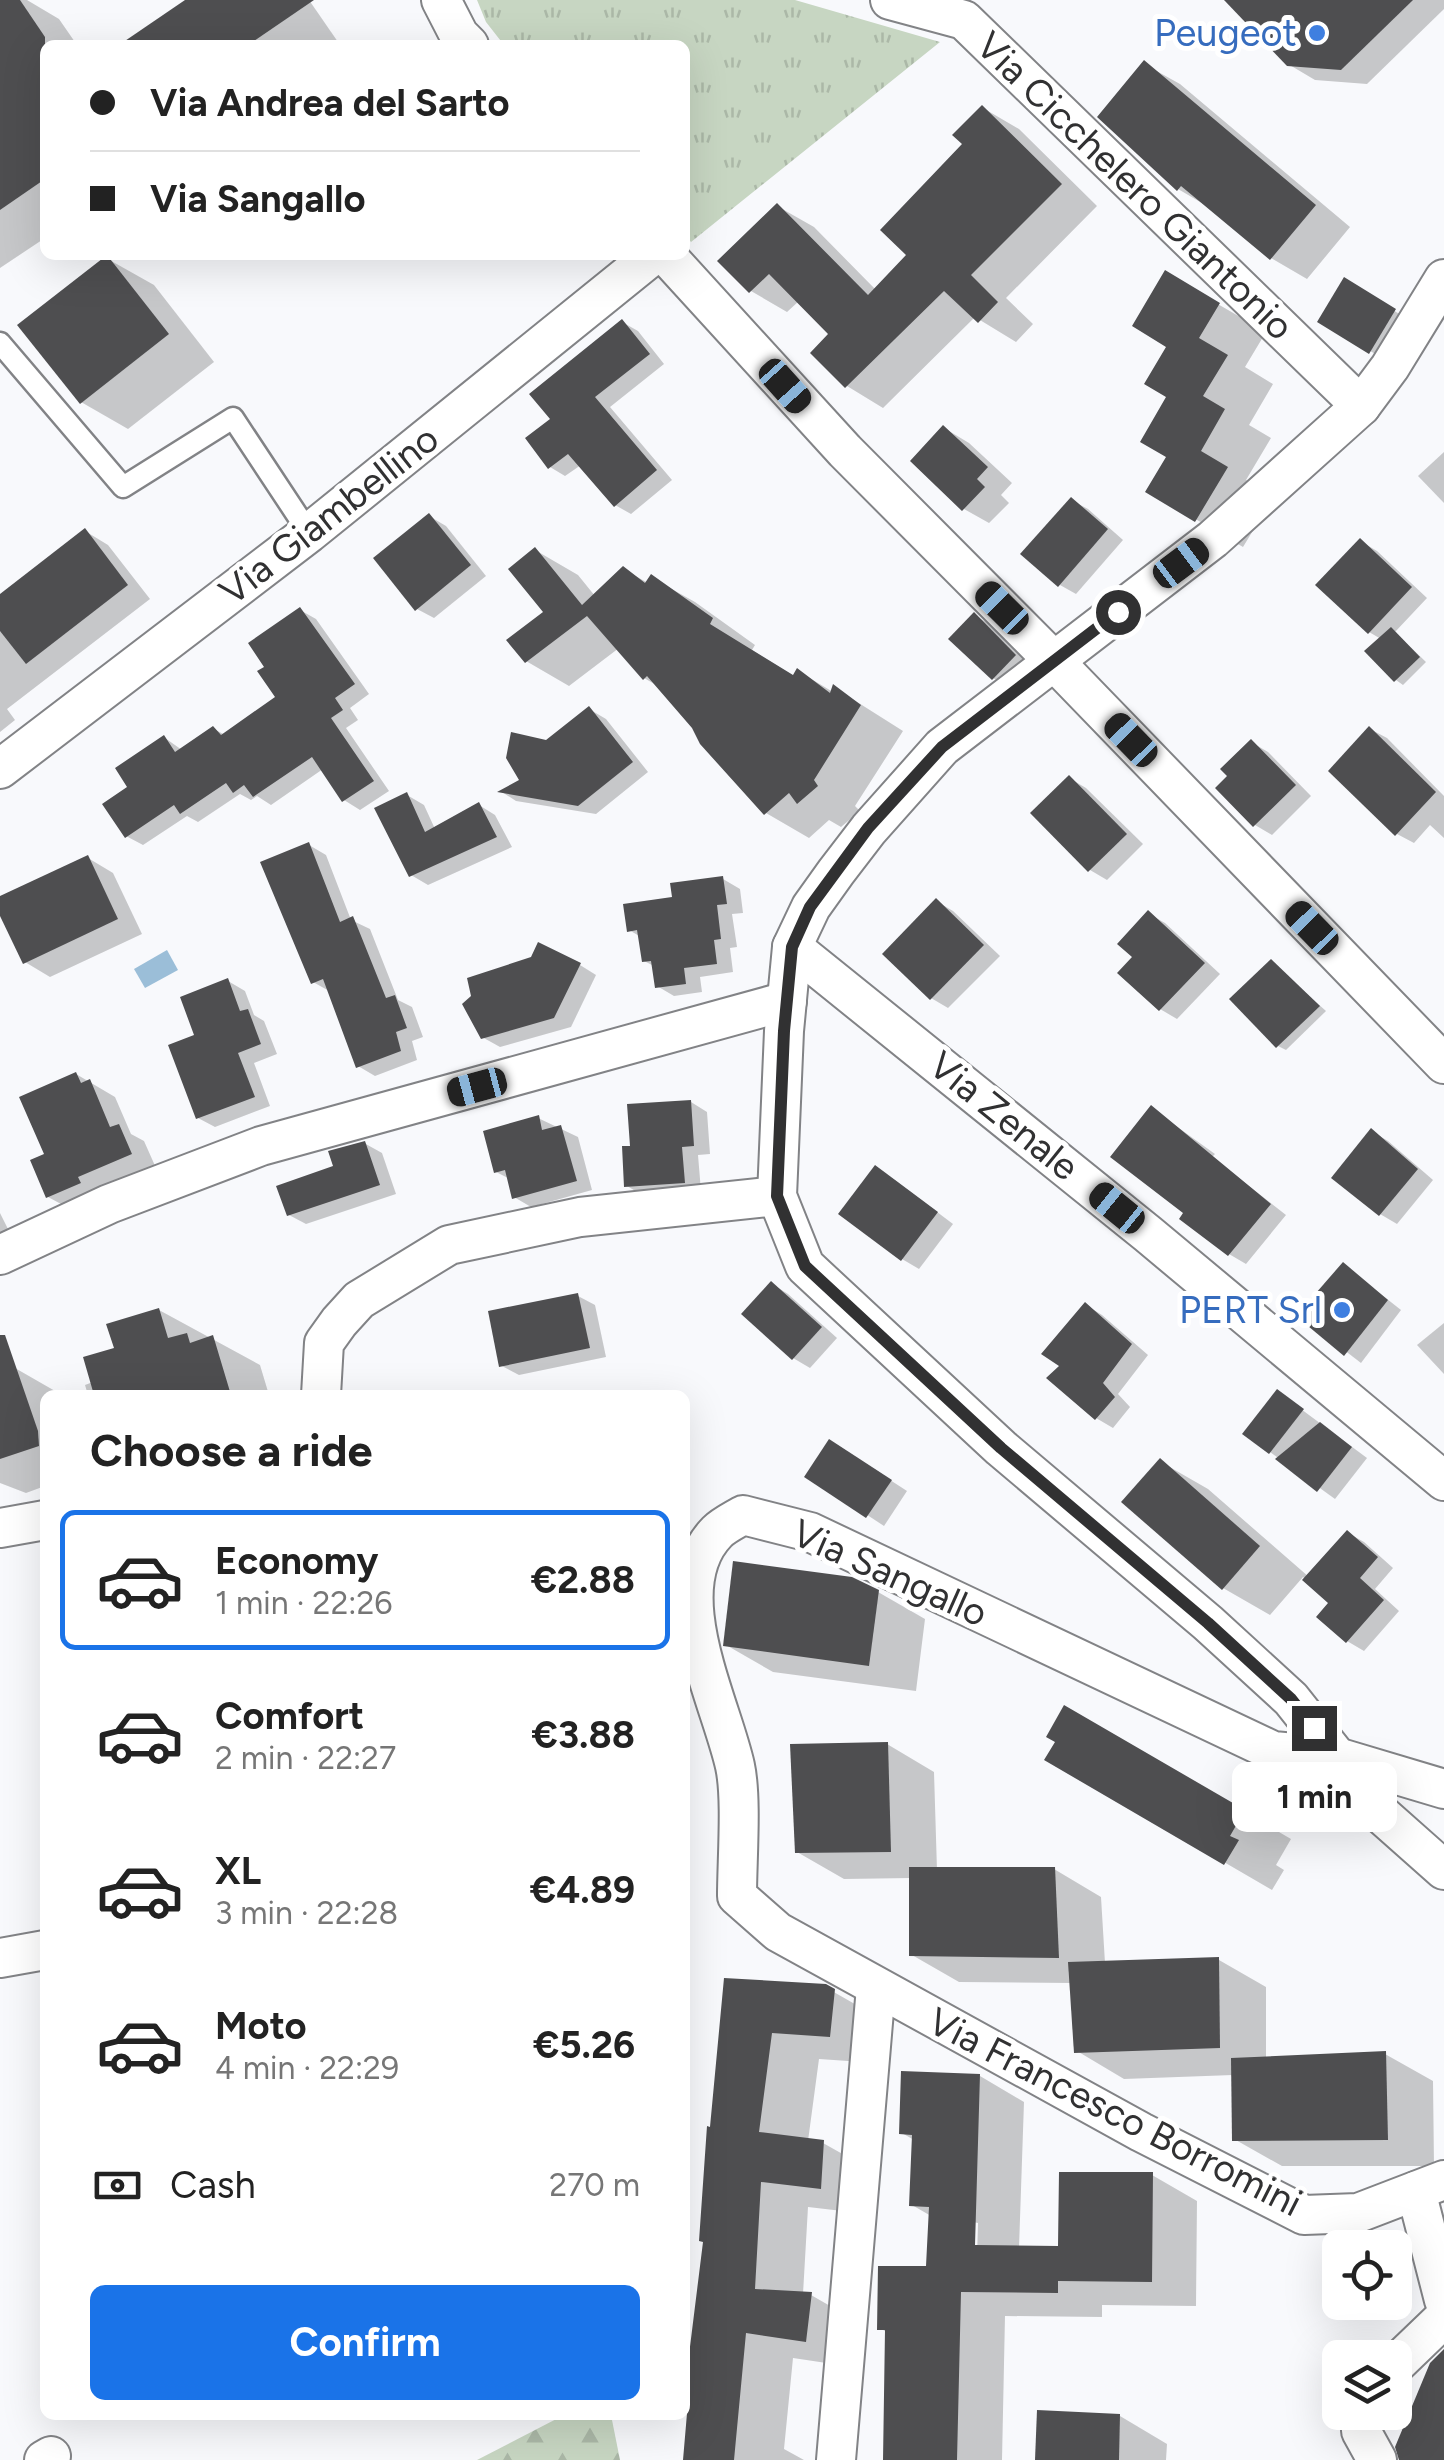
<!DOCTYPE html>
<meta charset="utf-8">
<style>
body{margin:0;font-family:Figtree,sans-serif;background:#f2f2f2;color:#222;height:100vh;display:flex;flex-direction:column;font-size:38px;white-space:nowrap}
*{box-sizing:border-box;margin:0}
p{font-size:32px;color:#767676}
.icon{flex:none;width:55px;height:55px;fill:none;stroke:currentColor;stroke-width:2;stroke-linecap:round;stroke-linejoin:round}
.map{position:relative;flex:1;overflow:hidden}
.side{position:absolute;left:40px;top:1390px;width:650px;height:1030px;display:flex;flex-direction:column;background:#fff;border-radius:15px;box-shadow:0 10px 40px #0002}
.side>*{flex:none}
.top-card{position:absolute;left:40px;top:40px;width:650px;height:220px;border-radius:15px;box-shadow:0 10px 40px #0002;display:grid;align-content:center;height:220px;padding:0 50px;background:#fff}
.buttons{position:absolute;left:1322px;top:2230px;display:grid;gap:20px}
.buttons a{display:grid;place-items:center;width:90px;height:90px;border-radius:15px;background:#fff;box-shadow:0 10px 40px #0002;font-size:50px}
.end{position:absolute;width:45px;height:45px;margin:-22px;border:12px solid #313132;background:#fff;box-shadow:0 0 0 5px #fff}
.from{border-radius:50%}
.bubble{position:absolute;height:70px;border-radius:15px;background:#fff;box-shadow:0 10px 40px #0002;font-size:32px;font-weight:700;line-height:70px;text-align:center}
.car{position:absolute;width:30px;height:60px;margin:-30px -15px;border-radius:12px;box-shadow:0 0 8px 2px #0007;background:linear-gradient(#222 24%,#8ab4d8 0 40%,#222 0 76%,#8ab4d8 0 86%,#222 0)}
.top-card b{display:flex;align-items:center;gap:35px;height:95px;font-size:38px}
.top-card b+b{border-top:2px solid #e0e0e0}
.top-card i{width:25px;height:25px;background:#222}
ul{padding:0;list-style:none}
li{display:flex;align-items:center;gap:30px;height:140px;margin:0 20px 15px;padding:0 30px;border:5px solid transparent;border-radius:15px}
li div{flex:1}
li b{display:block;font-size:38px}
li em{font-style:normal;font-weight:700}
li.active{border-color:#1a73e8}
li>.icon{width:90px;height:90px;stroke-width:1.5}
h2{padding:0 50px;font-size:45px;line-height:120px}
.pay{display:flex;align-items:center;gap:25px;height:110px;padding:0 50px;font-size:38px}
.pay p{margin-inline-start:auto}
.cta{display:flex;gap:20px;margin-top:auto;padding:20px 50px}
.cta a{flex:1;height:115px;border-radius:15px;background:#1a73e8;color:#fff;font-size:40px;font-weight:700;line-height:115px;text-align:center}
.map>svg:first-child{display:block}
</style>
<div class="map">
<svg width="1444" height="2460" viewBox="0 0 1444 2460">
<defs>
<pattern id="forest-firs" width="22" height="20" patternUnits="userSpaceOnUse" patternTransform="scale(2.5)"><rect width="22" height="20" fill="#c7d6c2"/><path d="M5 1l3.5 6h-7zM16 11l3.5 6h-7z" fill="#abb8a7"/></pattern>
<pattern id="park-tufts" width="24" height="20" patternUnits="userSpaceOnUse" patternTransform="scale(2.5)"><rect width="24" height="20" fill="#c7d6c2"/><path d="M3 7l-1-3M5 7V3M7 7l1-3M15 17l-1-3M17 17v-4M19 17l1-3" fill="none" stroke="#abb8a7"/></pattern>
</defs>
<rect width="100%" height="100%" fill="#f8f9fc"/>
<polygon fill="url(#forest-firs)" points="564,2415 611,2415 620,2460 477,2460"/>
<polygon fill="url(#park-tufts)" points="477,0 795,0 940,42 691,242 685,235 685,45 504,45 486,22"/>
<polygon fill="#9bbed8" points="167,950 178,970 145,988 134,969"/>
<g fill="#0003" fill-rule="evenodd">
<polygon points="0,0 27,0 59,19 77,45 45,45 45,238 0,268"/>
<polygon points="190,0 309,0 338,42 334,45 124,45"/>
<polygon points="1227,0 1444,0 1444,9 1367,84 1315,80 1288,64"/>
<polygon points="1144,64 1180,84 1350,227 1307,279 1271,258 1212,209 1178,189"/>
<polygon points="983,108 1019,129 1097,206 1006,298 1033,324 1016,342 975,317 883,408 847,386 813,353 832,334 799,301 787,312 751,291 777,206 814,227 876,290 910,255"/>
<polygon points="106,258 154,285 214,362 128,429 81,402"/>
<polygon points="1166,274 1266,332 1245,367 1273,384 1249,425 1271,438 1246,480 1274,496 1243,547 1148,491 1169,457 1170,346"/>
<polygon points="1345,281 1411,321 1387,361 1320,321"/>
<polygon points="622,322 638,331 664,364 610,407 672,480 631,514 615,505 581,465 565,476 550,467 554,420"/>
<polygon points="944,428 969,443 1012,483 1001,495 1009,503 989,523 964,509"/>
<polygon points="1444,452 1444,503 1418,476"/>
<polygon points="1071,500 1088,509 1123,540 1076,594 1060,585"/>
<polygon points="429,516 446,526 486,576 434,618 417,609"/>
<polygon points="85,531 108,545 150,599 7,709 15,720 0,732 0,597"/>
<polygon points="1360,541 1377,551 1427,598 1395,632 1426,662 1403,685 1396,680 1381,639 1369,632"/>
<polygon points="535,550 578,575 595,596 623,569 648,583 652,578 695,602 755,645 752,650 795,677 798,671 833,692 835,688 903,731 855,806 860,811 841,827 829,820 809,838 766,813 702,743 694,727 658,686 644,678 619,648 569,686 526,661 546,612"/>
<polygon points="300,610 316,619 369,694 350,708 358,720 346,728 389,791 360,810 344,800 323,769 271,805 257,796 251,800 240,794 198,822 187,816 143,845 126,836 131,788 165,738 182,750 214,729 225,735 278,697 268,667"/>
<polygon points="974,615 991,625 1031,665 1010,688 993,678"/>
<polygon points="589,709 606,719 648,772 596,814 516,801 502,792 522,781 547,743"/>
<polygon points="1370,729 1387,738 1444,796 1444,838 1430,825 1414,843 1397,834"/>
<polygon points="1251,742 1268,752 1311,796 1272,835 1255,825"/>
<polygon points="1069,778 1086,788 1143,844 1107,880 1090,870 1033,813"/>
<polygon points="407,795 424,805 435,829 479,805 495,815 512,847 428,885 411,875"/>
<polygon points="309,845 326,855 351,920 370,929 398,1000 412,1007 423,1037 412,1041 417,1060 375,1076 358,1066 331,992 313,982"/>
<polygon points="88,858 113,873 142,934 50,977 25,962 0,910 0,899"/>
<polygon points="723,879 740,889 743,913 732,914 737,947 730,948 733,972 700,977 702,992 674,996 657,986 654,966 644,961 641,937 629,930 675,899"/>
<polygon points="936,901 953,911 1000,956 948,1008 931,998"/>
<polygon points="1149,914 1165,923 1220,974 1177,1019 1160,1009 1135,957"/>
<polygon points="1271,962 1326,1011 1286,1050 1278,1046"/>
<polygon points="580,965 596,975 571,1027 500,1047 482,1037"/>
<polygon points="228,981 245,991 254,1015 264,1021 277,1054 254,1063 270,1106 215,1127 198,1118"/>
<polygon points="76,1074 115,1097 131,1134 144,1141 156,1168 74,1211 48,1197 47,1156"/>
<polygon points="691,1102 707,1112 710,1154 698,1155 701,1191 644,1196 627,1186 633,1148"/>
<polygon points="1151,1108 1215,1154 1212,1157 1286,1215 1246,1264 1229,1254 1187,1213"/>
<polygon points="538,1118 578,1137 592,1190 531,1207 514,1197 510,1179 496,1172"/>
<polygon points="1371,1131 1388,1141 1433,1180 1397,1224 1380,1214"/>
<polygon points="364,1143 382,1153 396,1194 306,1224 289,1215"/>
<polygon points="892,1178 953,1224 919,1269 902,1259"/>
<polygon points="0,1213 9,1231 0,1235"/>
<polygon points="1344,1265 1401,1310 1361,1363 1300,1316"/>
<polygon points="772,1284 788,1294 837,1338 810,1368 793,1358"/>
<polygon points="578,1296 595,1305 606,1357 519,1375 502,1366"/>
<polygon points="1086,1305 1102,1315 1148,1355 1118,1394 1130,1407 1113,1428 1096,1418 1063,1366"/>
<polygon points="159,1310 260,1365 269,1395 88,1395 85,1385 93,1382 117,1350"/>
<polygon points="1444,1323 1444,1374 1417,1345"/>
<polygon points="15,1368 62,1395 45,1395 45,1486 26,1493 0,1483 0,1372"/>
<polygon points="1278,1392 1367,1458 1335,1499 1270,1452"/>
<polygon points="847,1452 907,1491 884,1526 808,1476"/>
<polygon points="1161,1462 1208,1489 1309,1577 1348,1533 1364,1542 1393,1568 1375,1589 1399,1611 1364,1651 1347,1641 1332,1602 1303,1577 1270,1615 1223,1588"/>
<polygon points="878,1592 925,1619 916,1691 773,1672 726,1645"/>
<polygon points="1065,1708 1291,1839 1276,1865 1284,1870 1272,1890 1047,1759 1058,1741"/>
<polygon points="887,1744 934,1772 937,1870 1054,1869 1101,1897 1105,1963 1219,1960 1266,1987 1266,2059 1385,2054 1433,2081 1434,2166 1282,2166 1234,2139 1233,2075 1124,2079 1077,2051 1072,1983 959,1982 912,1955 912,1878 844,1879 797,1852"/>
<polygon points="726,1981 825,1987 881,2019 877,2063 819,2059 808,2141 823,2143 871,2170 868,2214 808,2207 803,2294 811,2295 858,2322 853,2367 793,2358 784,2449 804,2460 685,2460"/>
<path d="M980,2076l44,26 -5,146h42l91,-73 45,26 -1,105 -94,-1v12l-97,-1 -3,144h-116l2,-127 -8,-5 48,-59 3,-53 -19,-11 2,-65 -12,-7zM973,2222l5,1 -1,34h-5z"/>
<polygon points="1120,2416 1167,2444 1166,2460 1038,2460"/>
</g>
<g fill="#4e4e50">
<polygon points="0,0 20,0 45,37 45,179 0,210"/>
<polygon points="185,0 314,0 248,45 119,45"/>
<polygon points="1224,0 1413,0 1341,70 1287,66"/>
<polygon points="1144,60 1316,205 1270,260 1181,186 1177,191 1097,117"/>
<polygon points="982,105 1062,184 971,275 998,302 978,323 944,291 845,388 810,353 828,334 769,274 749,293 717,261 777,203 868,295 906,255 880,230 962,144 952,135"/>
<polygon points="107,255 169,334 80,404 17,325"/>
<polygon points="1165,270 1220,303 1199,338 1228,355 1203,396 1225,409 1201,451 1228,467 1195,522 1145,492 1166,457 1140,442 1166,397 1144,384 1166,347 1132,326"/>
<polygon points="1344,277 1396,309 1369,354 1317,322"/>
<polygon points="622,319 650,354 595,397 657,470 614,507 568,454 548,469 525,438 550,419 529,394"/>
<polygon points="943,425 988,467 977,479 985,487 962,511 910,461"/>
<polygon points="1071,497 1108,529 1058,587 1020,554"/>
<polygon points="429,513 471,565 415,611 373,558"/>
<polygon points="85,528 128,585 26,664 0,631 0,594"/>
<polygon points="1360,538 1412,587 1368,634 1315,585"/>
<polygon points="535,547 582,605 623,566 645,583 651,574 713,618 710,624 793,675 797,668 830,693 833,684 861,705 814,780 818,786 797,804 789,793 764,815 700,744 692,728 647,676 643,680 587,616 525,663 506,640 543,612 508,569"/>
<polygon points="300,607 355,684 335,698 343,710 331,718 374,781 342,802 312,757 253,797 244,785 233,793 226,783 180,814 174,805 125,838 102,804 127,787 115,768 164,735 175,752 213,726 221,735 275,697 257,671 264,667 248,643"/>
<polygon points="974,612 1016,655 992,680 948,639"/>
<polygon points="1391,627 1420,657 1394,682 1364,651"/>
<polygon points="589,706 633,762 578,806 497,792 519,780 506,758 511,732 546,740"/>
<polygon points="1369,726 1436,792 1395,836 1328,771"/>
<polygon points="1251,739 1296,785 1253,827 1215,788 1227,776 1220,769"/>
<polygon points="1069,775 1127,834 1088,872 1030,813"/>
<polygon points="407,792 425,832 479,802 497,837 409,877 374,808"/>
<polygon points="309,842 340,922 353,916 386,998 395,995 407,1028 396,1032 401,1051 356,1068 323,979 311,984 260,862"/>
<polygon points="88,855 118,919 23,964 0,916 0,896"/>
<polygon points="723,876 727,904 717,905 721,939 714,940 717,964 684,968 686,984 655,988 651,961 642,962 637,930 627,932 623,904 672,897 670,883"/>
<polygon points="936,898 984,945 930,1000 882,954"/>
<polygon points="1148,910 1205,963 1159,1011 1117,973 1132,957 1117,944"/>
<polygon points="538,942 581,963 554,1018 481,1039 462,1004 471,996 467,978 531,957"/>
<polygon points="1271,959 1320,1006 1276,1048 1229,999"/>
<polygon points="228,978 240,1011 248,1009 261,1044 238,1053 255,1097 196,1119 168,1045 194,1035 180,997"/>
<polygon points="76,1072 81,1083 90,1079 110,1127 119,1124 132,1154 78,1177 81,1183 46,1198 30,1160 44,1154 19,1097"/>
<polygon points="691,1100 694,1146 682,1147 685,1183 624,1187 622,1146 630,1146 627,1104"/>
<polygon points="1151,1105 1271,1204 1228,1256 1179,1219 1183,1213 1110,1157"/>
<polygon points="539,1115 542,1130 561,1125 577,1181 512,1199 505,1170 494,1173 483,1131"/>
<polygon points="1371,1128 1418,1169 1379,1216 1331,1178"/>
<polygon points="365,1141 380,1185 287,1216 276,1186 333,1166 328,1151"/>
<polygon points="875,1165 938,1212 901,1261 838,1214"/>
<polygon points="1343,1262 1388,1300 1344,1356 1296,1316"/>
<polygon points="771,1281 822,1327 792,1360 741,1314"/>
<polygon points="578,1293 590,1348 499,1367 488,1311"/>
<polygon points="1085,1302 1132,1344 1103,1383 1115,1397 1095,1420 1046,1378 1059,1366 1041,1354"/>
<polygon points="159,1308 168,1338 187,1333 190,1343 213,1335 231,1395 94,1395 83,1357 114,1348 106,1324"/>
<polygon points="0,1335 5,1335 38,1431 39,1446 0,1459"/>
<polygon points="1277,1389 1304,1409 1269,1454 1242,1434"/>
<polygon points="1320,1422 1352,1447 1317,1492 1275,1459"/>
<polygon points="829,1439 892,1480 866,1518 804,1477"/>
<polygon points="1160,1458 1260,1546 1222,1590 1121,1502"/>
<polygon points="1347,1530 1378,1557 1360,1578 1384,1600 1346,1643 1316,1617 1328,1603 1302,1580"/>
<polygon points="733,1561 852,1577 879,1590 869,1666 723,1646"/>
<polygon points="1064,1705 1245,1810 1230,1836 1239,1840 1224,1865 1044,1760 1055,1742 1046,1737"/>
<polygon points="888,1742 891,1852 795,1853 790,1744"/>
<polygon points="909,1867 1055,1867 1059,1958 909,1956"/>
<polygon points="1219,1957 1220,2048 1074,2053 1068,1962"/>
<polygon points="724,1978 826,1984 835,1989 830,2037 772,2033 759,2132 824,2140 821,2189 761,2182 755,2289 812,2292 806,2342 746,2333 734,2460 683,2460 689,2390 685,2387 703,2242 699,2241 707,2126 710,2127"/>
<polygon points="1386,2051 1388,2140 1232,2141 1231,2058"/>
<polygon points="901,2071 980,2074 975,2245 1058,2246 1059,2172 1153,2172 1152,2282 1058,2281 1058,2293 961,2292 957,2460 883,2460 885,2330 877,2330 878,2266 926,2266 929,2207 909,2206 912,2135 899,2134"/>
<polygon points="1444,2349 1444,2460 1399,2460 1395,2447 1430,2363"/>
<polygon points="1037,2410 1120,2414 1119,2460 1035,2460"/>
</g>
<g fill="none" stroke-linecap="round" stroke-linejoin="round">
<g stroke="#828386" stroke-width="25">
<polyline id="lane" points="0,343 123,487 233,418 309,533"/>
</g>
<g stroke="#828386" stroke-width="42">
<g id="street">
<polyline points="441,0 459,35 469,45"/>
<polyline points="890,0 964,20 1361,406"/>
<polyline points="666,255 845,451 1054,661 1444,1064"/>
<polyline points="1444,279 1390,367 1361,406 1213,539 942,747 869,829 836,872 811,907 792,947 784,1031 777,1196 805,1266 1001,1448 1208,1623 1291,1699 1337,1757 1444,1789"/>
<polyline points="0,769 309,533 653,255"/>
<polyline points="792,947 1148,1234 1444,1481"/>
<polyline points="0,1255 109,1204 261,1146 787,1001"/>
<polyline points="321,1395 324,1343 339,1322 359,1300 449,1245 580,1217 777,1196"/>
<polyline points="0,1528 45,1520"/>
<path d="M1444,1870l-80,-71 -27,-42 -64,-6 -463,-219 -67,-17c-8,5 -19,10 -26,17 -56,57 4,170 18,234 7,32 2,94 2,130l41,36 363,200 163,83 54,-2 86,-33"/>
<polyline points="0,1958 45,1950"/>
<polyline points="1416,2191 1444,2300"/>
<polyline points="1395,2365 1444,2318"/>
<polyline points="1361,2412 1361,2431 1377,2460"/>
<polyline points="44,2460 51,2456"/>
<polyline points="836,2460 876,1987"/>
</g>
</g>
<use href="#lane" stroke="#fff" stroke-width="20"/>
<use href="#street" stroke="#fff" stroke-width="38"/>
</g>
<g fill="none" stroke-linecap="round" stroke-linejoin="round">
<polyline stroke="#313132" stroke-width="12" points="1118,612 942,747 868,828 810,907 792,947 784,1031 777,1196 805,1266 1001,1448 1208,1623 1291,1699 1314,1728"/>
</g>
<g fill="#3f7fe0" stroke="#fff" stroke-width="4">
<circle cx="1317" cy="33" r="10"/>
<circle cx="1342" cy="1310" r="10"/>
</g>
<g text-anchor="middle" dominant-baseline="central" stroke-width="10" stroke-linejoin="round" paint-order="stroke">
<g font-size="38" fill="#366cbe" stroke="#fff" text-anchor="end">
<text x="1297" y="33">Peugeot</text>
<text x="1322" y="1310">PERT Srl</text>
</g>
<g font-size="38" fill="#313132" stroke="#fff">
<text transform="translate(1135 186) rotate(44)">Via Cicchelero Giantonio</text>
<text transform="translate(329 515) rotate(-38)">Via Giambellino</text>
<text transform="translate(1004 1116) rotate(39)">Via Zenale</text>
<text transform="translate(890 1573) rotate(24)">Via Sangallo</text>
<text transform="translate(1115 2112) rotate(27)">Via Francesco Borromini</text>
</g>
</g>
</svg>
<div class="buttons">
<a><svg class="icon" aria-label="locate" viewBox="0 0 24 24"><circle cx="12" cy="12" r="6"/><path d="M12 2v4M12 18v4M2 12h4M18 12h4"/></svg></a>
<a><svg class="icon" aria-label="layers" viewBox="0 0 24 24"><path d="M12 4l9 5-9 5-9-5zM3 14l9 5 9-5"/></svg></a>
</div>
<i class="end from" style="left:1118px;top:612px"></i>
<i class="end" style="left:1314px;top:1728px"></i>
<div class="bubble" style="left:1232px;top:1762px;width:165px">1 min</div>
<i class="car" style="left:785px;top:386px;rotate:138deg"></i>
<i class="car" style="left:1181px;top:563px;rotate:53deg"></i>
<i class="car" style="left:1002px;top:608px;rotate:315deg"></i>
<i class="car" style="left:1131px;top:740px;rotate:316deg"></i>
<i class="car" style="left:1312px;top:928px;rotate:316deg"></i>
<i class="car" style="left:477px;top:1087px;rotate:255deg"></i>
<i class="car" style="left:1117px;top:1208px;rotate:309deg"></i>
<div class="top-card">
<b><i class="from"></i>Via Andrea del Sarto</b>
<b><i></i>Via Sangallo</b>
</div>
<section class="side">
<h2>Choose a ride</h2>
<ul>
<li class="active"><svg class="icon" aria-label="car" viewBox="0 0 24 24"><path d="M5 17H2v-5l4-1 3-4h7l3 4 3 1v5h-3M9 17h6M6 11h13"/><circle cx="7" cy="17" r="2"/><circle cx="17" cy="17" r="2"/></svg><div><b>Economy</b><p>1 min · 22:26</p></div><em>€2.88</em></li>
<li><svg class="icon" aria-label="car" viewBox="0 0 24 24"><path d="M5 17H2v-5l4-1 3-4h7l3 4 3 1v5h-3M9 17h6M6 11h13"/><circle cx="7" cy="17" r="2"/><circle cx="17" cy="17" r="2"/></svg><div><b>Comfort</b><p>2 min · 22:27</p></div><em>€3.88</em></li>
<li><svg class="icon" aria-label="car" viewBox="0 0 24 24"><path d="M5 17H2v-5l4-1 3-4h7l3 4 3 1v5h-3M9 17h6M6 11h13"/><circle cx="7" cy="17" r="2"/><circle cx="17" cy="17" r="2"/></svg><div><b>XL</b><p>3 min · 22:28</p></div><em>€4.89</em></li>
<li><svg class="icon" aria-label="car" viewBox="0 0 24 24"><path d="M5 17H2v-5l4-1 3-4h7l3 4 3 1v5h-3M9 17h6M6 11h13"/><circle cx="7" cy="17" r="2"/><circle cx="17" cy="17" r="2"/></svg><div><b>Moto</b><p>4 min · 22:29</p></div><em>€5.26</em></li>
</ul>
<div class="pay"><svg class="icon" aria-label="cash" viewBox="0 0 24 24"><path d="M3 7h18v10H3z"/><circle cx="12" cy="12" r="2"/></svg>Cash<p>270 m</p></div>
<div class="cta"><a>Confirm</a></div>
</section>
</div>
